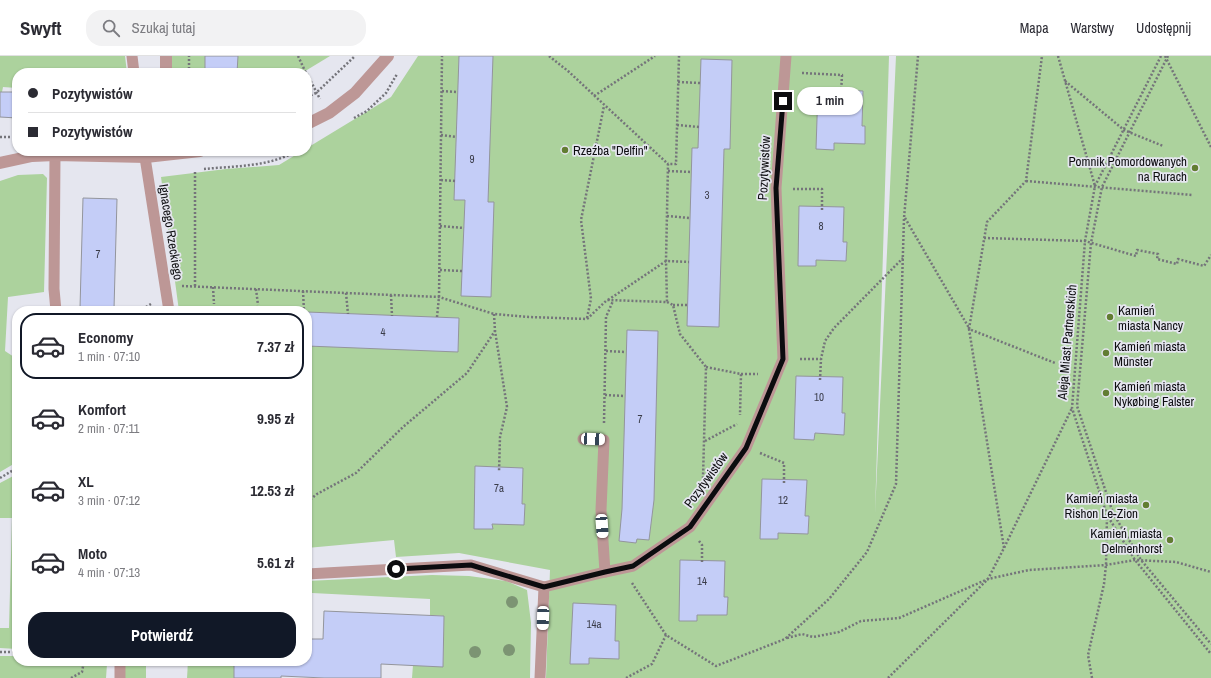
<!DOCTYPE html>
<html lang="pl">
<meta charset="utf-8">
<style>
body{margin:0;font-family:"Archivo Narrow",sans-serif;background:#f2f2f3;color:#2b2b33;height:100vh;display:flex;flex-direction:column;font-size:15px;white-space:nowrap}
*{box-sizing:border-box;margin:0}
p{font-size:13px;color:#7c7c81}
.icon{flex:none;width:22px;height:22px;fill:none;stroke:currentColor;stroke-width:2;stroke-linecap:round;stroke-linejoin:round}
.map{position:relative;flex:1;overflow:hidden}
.panel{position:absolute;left:12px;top:250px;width:300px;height:360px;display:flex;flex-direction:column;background:#fff;border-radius:16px;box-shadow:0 1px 3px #0004}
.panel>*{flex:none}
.top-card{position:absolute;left:12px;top:12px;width:300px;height:88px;border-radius:16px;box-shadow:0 1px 3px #0004;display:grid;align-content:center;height:88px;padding:0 16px;background:#fff}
.end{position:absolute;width:18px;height:18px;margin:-9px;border:5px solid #0c0c0f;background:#fff;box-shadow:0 0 0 2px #fff}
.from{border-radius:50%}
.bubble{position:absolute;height:28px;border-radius:14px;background:#fff;box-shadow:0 1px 3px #0004;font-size:13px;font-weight:700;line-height:28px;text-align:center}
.car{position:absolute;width:12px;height:24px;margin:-12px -6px;border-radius:5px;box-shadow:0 0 3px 1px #0007;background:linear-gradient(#fff 24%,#345 0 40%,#fff 0 76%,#345 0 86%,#fff 0)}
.top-card b{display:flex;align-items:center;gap:14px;height:38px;font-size:15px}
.top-card b+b{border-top:1px solid #e1e1e2}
.top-card i{width:10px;height:10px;background:#2b2b33}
ul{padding:7px 0 0;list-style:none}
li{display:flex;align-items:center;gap:12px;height:66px;margin:0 8px 6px;padding:0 8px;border:2px solid transparent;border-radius:16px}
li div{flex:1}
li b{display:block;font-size:15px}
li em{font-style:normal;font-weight:700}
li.active{border-color:#111827}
li>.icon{width:36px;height:36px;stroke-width:1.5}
.action{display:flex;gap:8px;margin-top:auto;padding:8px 16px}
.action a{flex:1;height:46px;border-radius:16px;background:#111827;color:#fff;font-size:16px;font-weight:700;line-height:46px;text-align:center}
header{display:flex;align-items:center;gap:24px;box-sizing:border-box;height:56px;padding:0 20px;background:#fff;border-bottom:1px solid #e1e1e2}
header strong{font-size:19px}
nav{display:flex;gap:22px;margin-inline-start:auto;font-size:14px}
.search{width:280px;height:36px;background:#f2f2f3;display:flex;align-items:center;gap:10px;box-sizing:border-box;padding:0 14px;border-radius:16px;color:#7c7c81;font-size:15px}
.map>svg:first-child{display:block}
</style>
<header>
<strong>Swyft</strong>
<div class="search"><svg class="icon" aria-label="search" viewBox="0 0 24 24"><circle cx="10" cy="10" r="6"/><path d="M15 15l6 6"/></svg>Szukaj tutaj</div>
<nav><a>Mapa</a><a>Warstwy</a><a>Udostępnij</a></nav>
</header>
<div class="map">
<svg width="1211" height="622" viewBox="0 0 1211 622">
<rect width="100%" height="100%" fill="#e5e6ef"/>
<g fill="#acd29d">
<polygon points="0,0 125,0 127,17 17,17 17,32 3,31 2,36 0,36"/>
<polygon points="161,0 330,0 302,17 163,17"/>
<polygon points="418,0 889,0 875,458 896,0 1211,0 1211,622 546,622 550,514 459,497 396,501 394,484 307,492 307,255 179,255 161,121 226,113 279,109 302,95 307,95 307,92 391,41"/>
<polygon points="43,118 47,122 44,236 8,241 5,295 17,303 17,406 0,416 0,125 18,119"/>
<polygon points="17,418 17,593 0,592 0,572 9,572 12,462 0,462 0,427"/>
<polygon points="432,519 469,520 506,525 527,534 531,567 530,622 412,622 413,609 443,610 444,560 430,559 430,543 312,537 311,583 307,583 307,525"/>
<polygon points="0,600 17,600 17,605 78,605 84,607 107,608 106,622 0,622"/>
<rect x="123" y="605" width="23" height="17"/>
<polygon points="188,605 234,605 234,622 187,622"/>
</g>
<g fill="#c4cdf7" stroke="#93959c">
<polygon points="205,0 238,0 237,17 205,17"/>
<polygon points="459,0 493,0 488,146 494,146 491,241 461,240 465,144 454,144"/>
<polygon points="701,3 732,4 730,93 724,93 719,271 687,270 692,92 698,92"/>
<polygon points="818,33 863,35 862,70 865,70 865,88 834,87 834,94 816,93"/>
<polygon points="0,36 17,36 17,62 0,61"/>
<polygon points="83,142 117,143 114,253 80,252"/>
<polygon points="799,150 844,151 843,186 847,186 846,205 816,204 816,210 798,210"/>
<polygon points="307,256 459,262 458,296 307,290"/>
<polygon points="627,274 658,275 654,444 649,484 637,483 636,487 619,485 622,453"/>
<polygon points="796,320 843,321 842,357 845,357 844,379 815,377 814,384 794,383"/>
<polygon points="475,410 523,412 522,448 525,448 524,469 492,468 493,473 474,473"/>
<polygon points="762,423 807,424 805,460 809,460 808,478 778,477 778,483 760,483"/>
<polygon points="680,504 725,505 724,541 728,541 727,559 697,559 697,565 679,565"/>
<polygon points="573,547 616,549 615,585 619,585 619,603 589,602 589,608 570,608"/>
<polygon points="324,555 444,560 443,611 381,608 381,622 324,622 281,620 281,622 234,622 234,605 307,605 307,583 323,583"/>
</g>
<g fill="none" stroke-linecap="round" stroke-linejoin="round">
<g stroke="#74747a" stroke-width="2.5" stroke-dasharray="2 2" stroke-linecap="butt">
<polyline points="298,0 306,17"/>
<polyline points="549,0 568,15 668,108"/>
<polyline points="1058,0 1095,130"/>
<polyline points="1161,0 1095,130 1085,185 1072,352 1107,459 1135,504 1211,598"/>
<polyline points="1165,0 1211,91"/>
<polyline points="1168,0 1102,131 1091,187 1077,350 1113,457 1141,504 1211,588"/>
<polyline points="189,17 189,0"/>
<polyline points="802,17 842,19 841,38"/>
<polyline points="307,18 320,43"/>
<polyline points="1065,25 1124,74 1163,90"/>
<polyline points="678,26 700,27"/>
<polyline points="442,35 457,36"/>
<polyline points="594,40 655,0"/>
<polyline points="307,41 316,37 355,0"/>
<polyline points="354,62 367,55 386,37 397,18"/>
<polyline points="677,69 699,71"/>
<polyline points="441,79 456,81"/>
<polyline points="0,81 17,81"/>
<path d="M204,113c30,-3 66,-2 92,-18"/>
<polyline points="668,115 691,116"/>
<polyline points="441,124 455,125"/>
<polyline points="1026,125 1192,139"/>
<polyline points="793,133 822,133 822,155"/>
<polyline points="667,160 690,162"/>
<polyline points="905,162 969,272"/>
<polyline points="440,170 464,172"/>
<polyline points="984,182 1085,185 1136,200 1137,194 1158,198 1157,203 1177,208 1178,203 1204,210 1211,199"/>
<polyline points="440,214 462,215"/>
<polyline points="182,230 439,241 494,258 529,261 587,263 607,244 667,246 666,205 668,108 676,108 679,0"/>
<polyline points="195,230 195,114"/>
<polyline points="213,231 214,248"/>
<polyline points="256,233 258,249"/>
<polyline points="303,235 304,255"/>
<polyline points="346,237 348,258"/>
<polyline points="391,239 392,260"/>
<polyline points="608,244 666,205 689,206"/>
<polyline points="667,246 673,249 680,278 706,311 703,422"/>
<polyline points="673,249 687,249"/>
<polyline points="139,255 151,248"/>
<polyline points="494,258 495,275 507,351 500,381 499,416"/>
<polyline points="437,261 439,241 442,0"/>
<polyline points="587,262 591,243 581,164 604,50"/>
<polyline points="969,273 987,166 1026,125 1042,0"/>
<polyline points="606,295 626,296"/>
<polyline points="800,303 821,303 825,285 834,272 903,202"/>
<polyline points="706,311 741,318 740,359"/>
<polyline points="741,318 758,318"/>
<polyline points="820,324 821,303"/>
<polyline points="605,339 625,340"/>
<polyline points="604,367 606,261 613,245"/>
<polyline points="705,385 737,368"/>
<polyline points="760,397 784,407 784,427"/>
<polyline points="0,422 17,412"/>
<polyline points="307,446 317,438 356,417 403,371 467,317 495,275"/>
<polyline points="699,485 702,489 702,508"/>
<polyline points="1004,492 969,273 1055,307"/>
<polyline points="632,527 666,579 716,610 785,583 829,543 867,496 896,428 904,162 918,0"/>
<polyline points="787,582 802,578 813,581 839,576 861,565 899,562 988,523 1029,514 1106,509 1135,504 1176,506 1211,516"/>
<polyline points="0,596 17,596"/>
<polyline points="71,622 82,616 84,605"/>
<polyline points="626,622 652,608 666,579"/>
<polyline points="888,622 988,523 1004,492 1072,352"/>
<polyline points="1092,622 1088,599 1104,528 1106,509 1107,459"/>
</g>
<g stroke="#bd9796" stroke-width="11">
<polyline points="132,0 134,17"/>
<polyline points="144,95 169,255"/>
<polyline points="55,99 54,233 56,255"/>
<polyline points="583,383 604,384 601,454 605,516"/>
<polyline points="307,518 471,509 544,531 605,516 633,510 690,471 746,392 783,303 776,132 786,0"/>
<polyline points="120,622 120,605"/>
<polyline points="540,622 544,531"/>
</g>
<g stroke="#bd9796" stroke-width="12">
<polyline points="166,17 166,0"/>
<polyline points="307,68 329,57 355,37 388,0"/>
<polyline points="0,107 32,100 55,99 146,101 200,95"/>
</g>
</g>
<g fill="#7c9473">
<circle cx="512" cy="546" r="6"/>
<circle cx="509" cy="594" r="6"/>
<circle cx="475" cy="596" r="6"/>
</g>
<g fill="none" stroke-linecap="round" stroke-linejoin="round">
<polyline stroke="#0c0c0f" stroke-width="5" points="396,513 471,509 544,531 605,516 633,510 690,471 746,392 783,303 776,132 783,45"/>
</g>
<g fill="#627d32" stroke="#e5e6ef" stroke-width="1.5">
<circle cx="565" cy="94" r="4"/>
<circle cx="1195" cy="112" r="4"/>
<circle cx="1110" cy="261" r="4"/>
<circle cx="1106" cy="297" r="4"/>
<circle cx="1106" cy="337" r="4"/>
<circle cx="1146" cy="449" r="4"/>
<circle cx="1170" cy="484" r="4"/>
</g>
<g text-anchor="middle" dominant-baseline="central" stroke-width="3.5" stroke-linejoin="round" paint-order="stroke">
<g font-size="11" fill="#3a3c49">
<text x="472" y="103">9</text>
<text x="707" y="139">3</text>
<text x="821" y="170">8</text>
<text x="98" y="198">7</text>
<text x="383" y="276">4</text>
<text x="819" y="341">10</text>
<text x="640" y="363">7</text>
<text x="499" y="432">7a</text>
<text x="783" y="444">12</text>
<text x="702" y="525">14</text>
<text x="594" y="568">14a</text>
</g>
<g font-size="13" fill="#0c0c0f" stroke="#e5e6ef" text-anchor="start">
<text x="573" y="94">Rzeźba "Delfin"</text>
<text x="1187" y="105" text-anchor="end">Pomnik Pomordowanych<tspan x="1187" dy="15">na Rurach</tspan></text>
<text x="1118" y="254">Kamień<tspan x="1118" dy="15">miasta Nancy</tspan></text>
<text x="1114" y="290">Kamień miasta<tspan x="1114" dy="15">Münster</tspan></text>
<text x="1114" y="330">Kamień miasta<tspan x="1114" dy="15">Nykøbing Falster</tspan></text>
<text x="1138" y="442" text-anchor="end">Kamień miasta<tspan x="1138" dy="15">Rishon Le-Zion</tspan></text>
<text x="1162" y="477" text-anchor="end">Kamień miasta<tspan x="1162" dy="15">Delmenhorst</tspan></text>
</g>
<g font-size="13" fill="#0c0c0f" stroke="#e5e6ef">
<text transform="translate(764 112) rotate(-87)">Pozytywistów</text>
<text transform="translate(171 176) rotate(81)">Ignacego Rzeckiego</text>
<text transform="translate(1067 286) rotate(-85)">Aleja Miast Partnerskich</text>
<text transform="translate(706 424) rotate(-54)">Pozytywistów</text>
</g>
</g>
</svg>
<i class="end from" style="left:396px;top:513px"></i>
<i class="end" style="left:783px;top:45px"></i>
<div class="bubble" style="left:797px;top:31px;width:66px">1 min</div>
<i class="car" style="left:593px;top:383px;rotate:93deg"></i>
<i class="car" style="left:602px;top:470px;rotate:176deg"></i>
<i class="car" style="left:543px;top:562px;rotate:182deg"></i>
<div class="top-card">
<b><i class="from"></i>Pozytywistów</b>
<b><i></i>Pozytywistów</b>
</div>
<section class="panel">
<ul>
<li class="active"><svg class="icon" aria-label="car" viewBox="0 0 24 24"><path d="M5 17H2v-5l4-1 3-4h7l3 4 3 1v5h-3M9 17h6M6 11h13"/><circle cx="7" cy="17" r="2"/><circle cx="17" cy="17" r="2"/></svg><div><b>Economy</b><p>1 min · 07:10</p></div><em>7.37 zł</em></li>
<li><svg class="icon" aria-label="car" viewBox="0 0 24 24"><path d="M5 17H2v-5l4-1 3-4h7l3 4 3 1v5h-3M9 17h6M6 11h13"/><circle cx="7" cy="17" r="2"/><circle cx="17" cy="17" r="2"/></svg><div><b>Komfort</b><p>2 min · 07:11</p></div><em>9.95 zł</em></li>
<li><svg class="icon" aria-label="car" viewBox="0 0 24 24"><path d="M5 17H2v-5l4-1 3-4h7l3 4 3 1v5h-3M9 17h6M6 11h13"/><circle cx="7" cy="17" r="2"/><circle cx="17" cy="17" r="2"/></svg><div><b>XL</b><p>3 min · 07:12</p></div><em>12.53 zł</em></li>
<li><svg class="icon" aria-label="car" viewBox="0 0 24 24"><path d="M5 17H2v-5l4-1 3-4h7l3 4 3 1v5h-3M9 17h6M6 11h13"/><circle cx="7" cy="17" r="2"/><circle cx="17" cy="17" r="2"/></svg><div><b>Moto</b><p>4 min · 07:13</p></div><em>5.61 zł</em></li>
</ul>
<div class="action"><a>Potwierdź</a></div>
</section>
</div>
